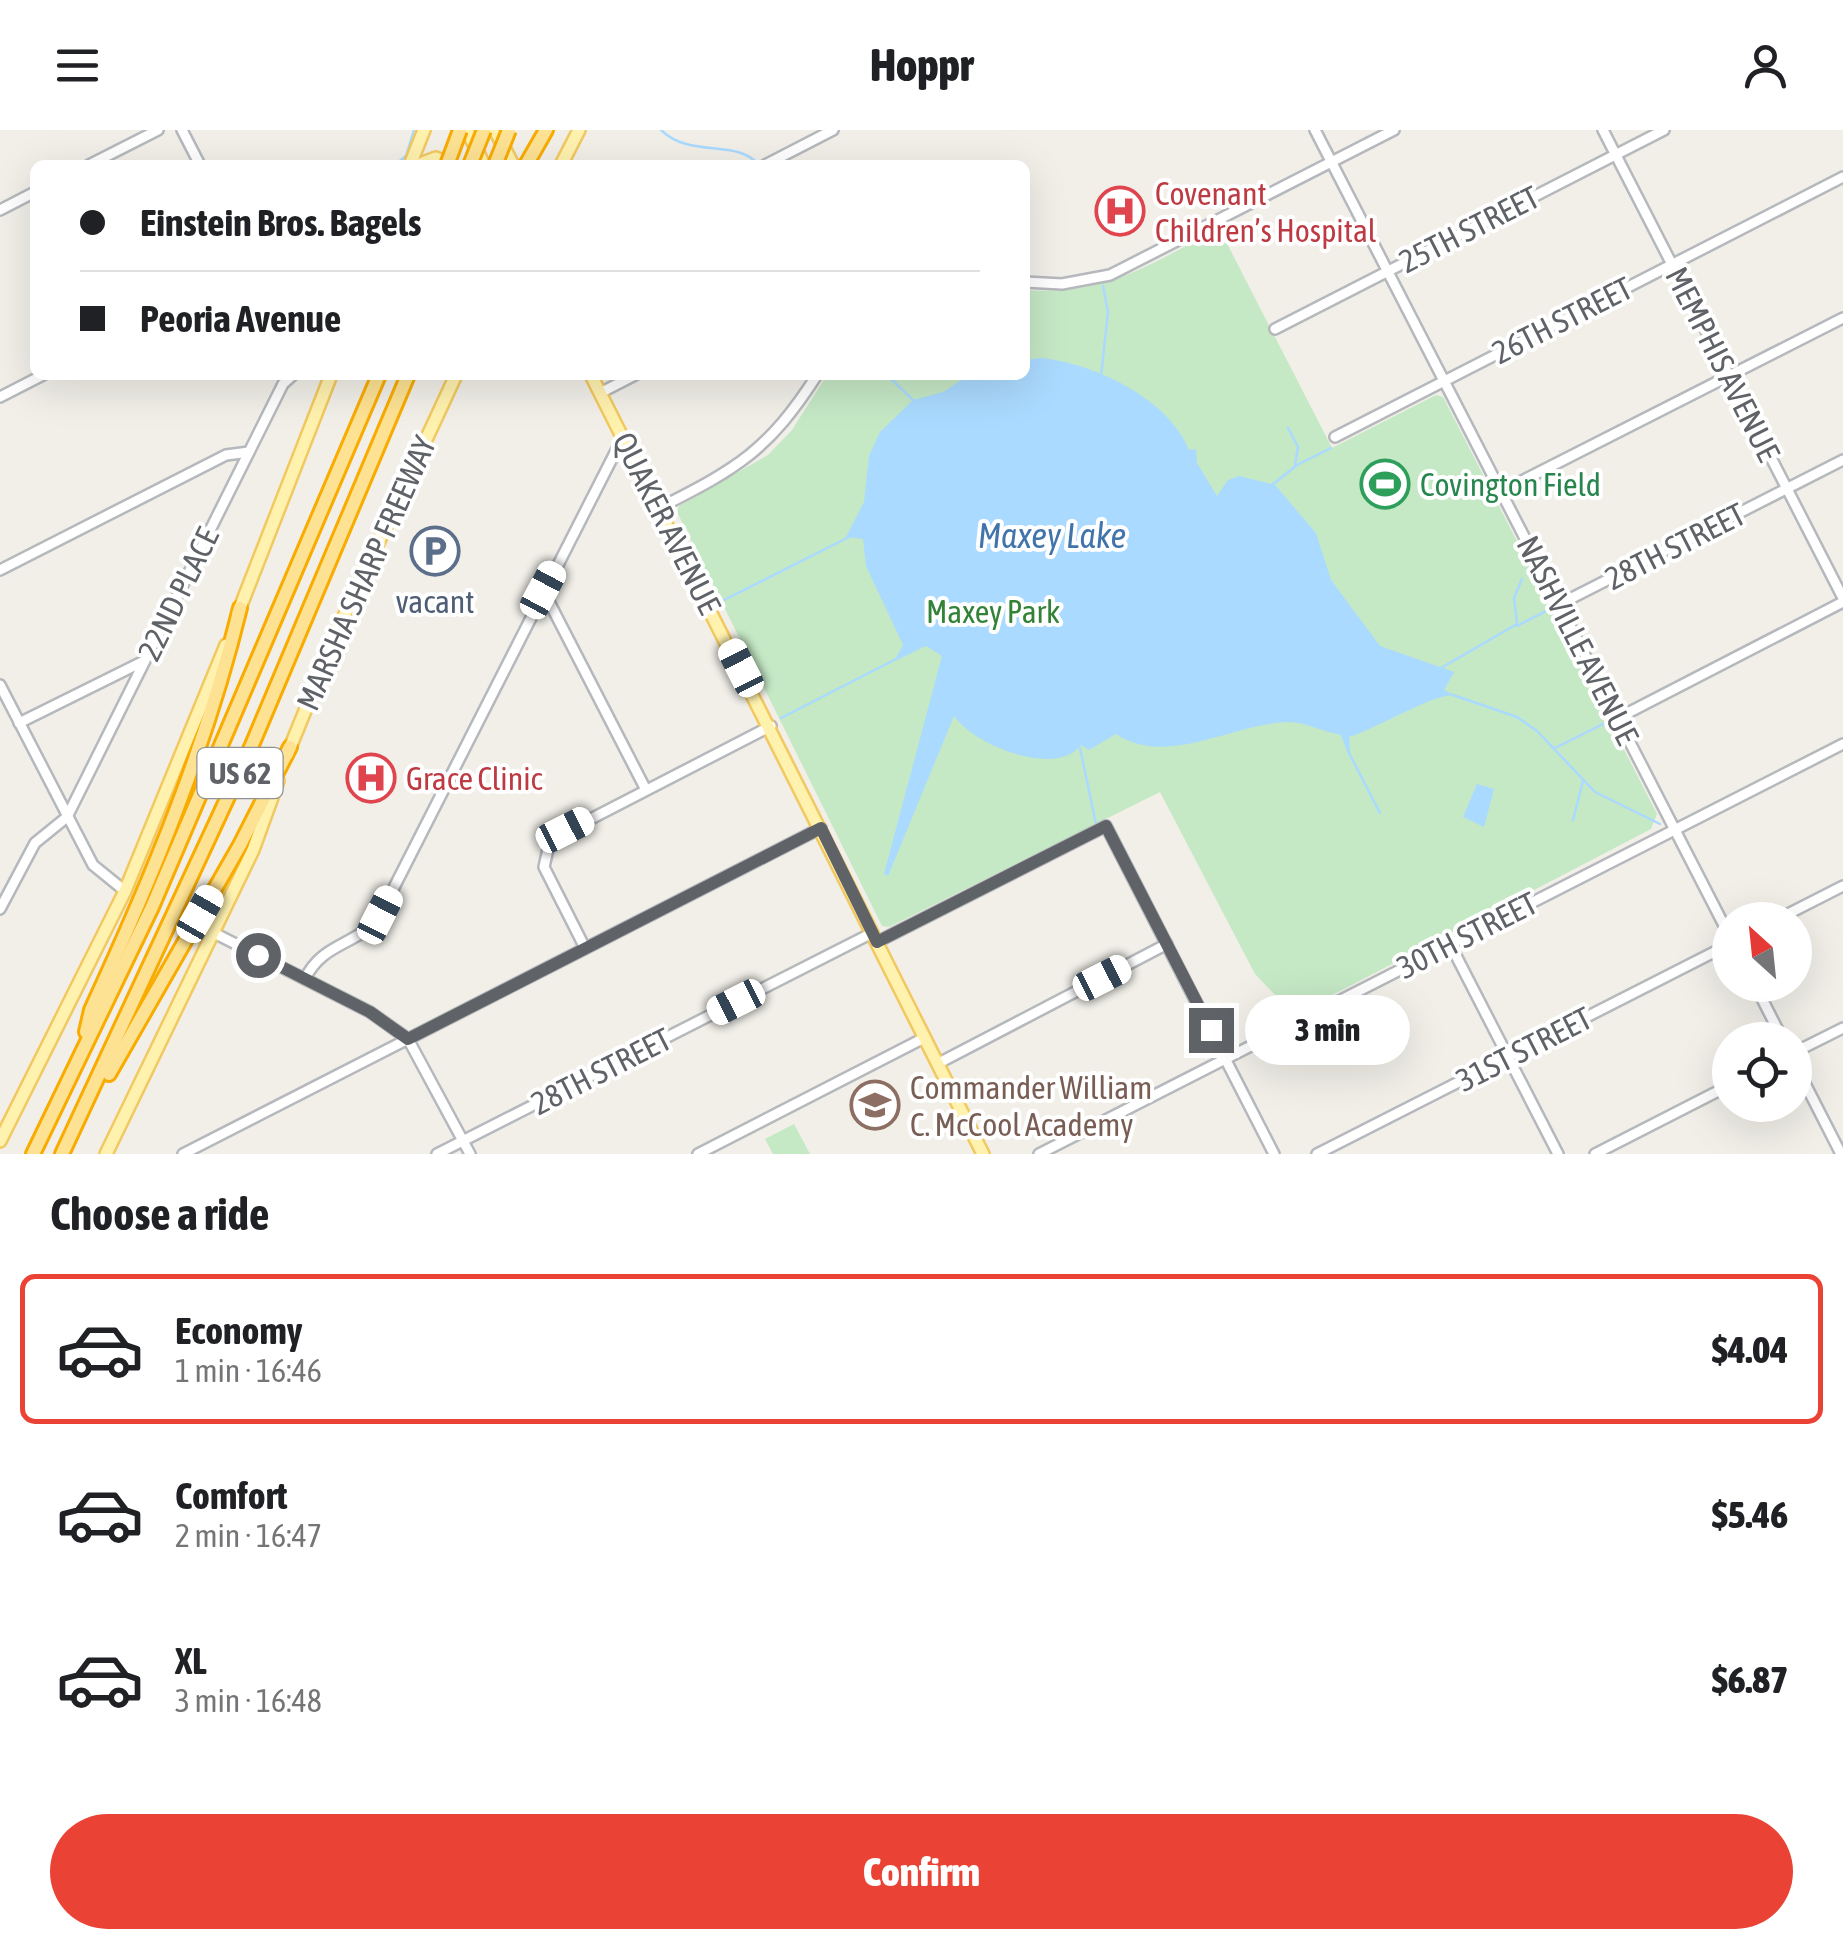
<!DOCTYPE html>
<meta charset="utf-8">
<style>
body{margin:0;font-family:"Asap Condensed",sans-serif;background:#f6f6f6;color:#202124;height:100vh;display:flex;flex-direction:column;font-size:38px;white-space:nowrap}
*{box-sizing:border-box;margin:0}
p{font-size:32px;color:#757577}
.icon{flex:none;width:55px;height:55px;fill:none;stroke:currentColor;stroke-width:2;stroke-linecap:round;stroke-linejoin:round}
.map{position:relative;height:1024px;overflow:hidden}
.details{display:flex;flex-direction:column;background:#fff;flex:1}
.details>*{flex:none}
.hud{position:absolute;left:30px;top:30px;width:1000px;height:220px;border-radius:15px;box-shadow:0 10px 40px #0002;display:grid;align-content:center;height:220px;padding:0 50px;background:#fff}
.needle{width:65px;rotate:333deg}
.tools{position:absolute;left:1712px;top:772px;display:grid;gap:20px}
.tools a{display:grid;place-items:center;width:100px;height:100px;border-radius:50%;background:#fff;box-shadow:0 10px 40px #0002;font-size:50px}
.end{position:absolute;width:45px;height:45px;margin:-22px;border:12px solid #5f6368;background:#fff;box-shadow:0 0 0 5px #fff}
.from{border-radius:50%}
.bubble{position:absolute;height:70px;border-radius:35px;background:#fff;box-shadow:0 10px 40px #0002;font-size:32px;font-weight:800;line-height:70px;text-align:center}
.car{position:absolute;width:30px;height:60px;margin:-30px -15px;border-radius:12px;box-shadow:0 0 8px 2px #0007;background:linear-gradient(#fff 24%,#345 0 40%,#fff 0 76%,#345 0 86%,#fff 0)}
.hud b{display:flex;align-items:center;gap:35px;height:95px;font-size:38px}
.hud b+b{border-top:2px solid #e0e0e0}
.hud i{width:25px;height:25px;background:#202124}
ul{padding:0;list-style:none}
li{display:flex;align-items:center;gap:30px;height:150px;margin:0 20px 15px;padding:0 30px;border:5px solid transparent;border-radius:15px}
li div{flex:1}
li b{display:block;font-size:38px}
li em{font-style:normal;font-weight:800}
li.active{border-color:#ea4335}
li>.icon{width:90px;height:90px;stroke-width:1.5}
h2{padding:0 50px;font-size:45px;line-height:120px}
.cta{display:flex;gap:20px;margin-top:auto;padding:20px 50px}
.cta a{flex:1;height:115px;border-radius:60px;background:#ea4335;color:#fff;font-size:40px;font-weight:800;line-height:115px;text-align:center}
header{display:flex;justify-content:space-between;align-items:center;height:130px;padding:0 50px;background:#fff;font-size:45px;font-weight:800}
.map>svg:first-child{display:block}
</style>
<header><svg class="icon" aria-label="menu" viewBox="0 0 24 24"><path d="M4 6h16M4 12h16M4 18h16"/></svg>Hoppr<svg class="icon" aria-label="person" viewBox="0 0 24 24"><circle cx="12" cy="8" r="4"/><path d="M4 21q1-7 8-7t8 7"/></svg></header>
<div class="map">
<svg width="1843" height="1024" viewBox="0 0 1843 1024">
<rect width="100%" height="100%" fill="#f1efe8"/>
<g fill="#c5e8c5">
<path d="M1219,98l113,220 104,-53 7,2 214,417 -6,15 -357,186 -39,-41 -95,-182 -271,135 -7,-1 -205,-414 2,-6 89,-51 24,-25 35,-55h198v-85c80,6 126,-26 194,-62z"/>
<polygon points="794,994 810,1024 773,1024 765,1009"/>
</g>
<g fill="#aadaff">
<path d="M1040,228c50,4 128,39 149,92l7,-1 1,14 20,33 11,-16 11,-4 36,9 41,48 15,47 49,66 74,26 -10,18 11,5c-20,-2 -78,33 -106,42l1,15 -2,2 -7,-19c-16,-3 -37,-13 -53,-13 -54,1 -122,46 -172,12l-27,16 -8,-5c-24,33 -106,1 -127,-29l-66,160 -4,-2 58,-218 -16,-10 -33,16 7,-4h-4l7,-13 -37,-79 -3,-27 -17,-2 18,-35 5,-46 11,-24 33,-32 30,-8 26,-17h56v-15z"/>
<polygon points="1477,654 1494,659 1484,697 1463,687"/>
</g>
<g fill="none" stroke-linecap="round" stroke-linejoin="round">
<g stroke="#aadaff" stroke-width="2.5">
<path d="M661,0c30,29 75,8 98,35"/>
<polyline points="397,33 406,26 414,0"/>
<polyline points="887,245 913,270"/>
<polyline points="1101,246 1108,182 1103,156"/>
<polyline points="1288,298 1298,317 1295,335"/>
<polyline points="1272,355 1297,335 1331,318"/>
<polyline points="722,471 851,406"/>
<polyline points="1517,496 1552,478"/>
<polyline points="1441,538 1517,494 1514,468 1522,449"/>
<polyline points="1453,565 1517,587 1537,601 1595,662 1660,694"/>
<polyline points="781,588 900,527"/>
<polyline points="1080,618 1096,694"/>
<polyline points="1555,618 1609,591"/>
<polyline points="1349,623 1380,683"/>
<polyline points="1573,690 1583,651"/>
</g>
<g stroke="#b5b8bc" stroke-width="14">
<g id="minor">
<polyline points="182,0 200,35"/>
<polyline points="1315,0 1730,807"/>
<polyline points="1603,0 1843,468"/>
<polyline points="89,35 158,0"/>
<polyline points="765,35 833,0"/>
<polyline points="0,80 35,62"/>
<polyline points="1025,152 1062,154 1110,145 1394,0"/>
<polyline points="1275,199 1664,0"/>
<polyline points="600,263 635,245"/>
<polyline points="0,267 43,245"/>
<polyline points="1335,307 1843,47"/>
<polyline points="1502,361 1843,188"/>
<path d="M659,378c79,-40 109,-57 158,-133"/>
<polyline points="0,440 226,325 249,322"/>
<polyline points="543,460 645,658"/>
<polyline points="1560,474 1843,330"/>
<polyline points="0,555 93,735 125,761"/>
<polyline points="1618,588 1843,472"/>
<polyline points="19,593 144,531"/>
<polyline points="0,779 35,713 67,687 283,254 293,245"/>
<polyline points="1776,790 1843,756"/>
<polyline points="214,803 370,882 408,909 470,1024"/>
<polyline points="877,812 1106,696 1274,1024"/>
<polyline points="1450,814 1558,1024"/>
<polyline points="585,818 544,737 550,710 771,596"/>
<path d="M305,849c18,-38 54,-33 75,-64l243,-478"/>
<polyline points="1755,855 1783,910"/>
<polyline points="1795,922 1843,898"/>
<polyline points="937,934 1167,814"/>
<polyline points="1795,934 1841,1024"/>
<polyline points="183,1024 821,698"/>
<polyline points="437,1024 872,803"/>
<polyline points="698,1024 924,908"/>
<polyline points="1039,1024 1843,614"/>
<polyline points="1317,1024 1730,814"/>
<polyline points="1595,1024 1730,955"/>
</g>
</g>
<g stroke="#f2c960" stroke-width="16">
<g id="major">
<polyline points="467,0 484,35"/>
<polyline points="495,0 513,35"/>
<polyline points="410,35 424,0"/>
<polyline points="418,35 436,28 452,35"/>
<polyline points="561,35 579,0"/>
<polyline points="591,245 983,1024"/>
<polyline points="238,483 331,245"/>
<polyline points="287,625 340,495 456,245"/>
<polyline points="0,1011 125,761 226,515"/>
<polyline points="106,1024 253,720 278,651"/>
</g>
</g>
<g stroke="#f9ab00" stroke-width="18">
<g id="highway">
<polyline points="526,35 546,0"/>
<path d="M86,902l5,-22c60,-130 115,-262 149,-402"/>
<polyline points="109,944 240,715 290,617"/>
<polyline points="33,1024 152,777 379,245"/>
<polyline points="62,1024 252,615 408,245"/>
</g>
</g>
<use href="#minor" stroke="#fff" stroke-width="9"/>
<use href="#major" stroke="#fff2af" stroke-width="11"/>
<use href="#highway" stroke="#fde293" stroke-width="12"/>
<g stroke="#f9ab00" stroke-width="18" stroke-linecap="butt">
<g id="highway-bridge">
<polyline points="447,35 460,0"/>
<polyline points="470,35 484,0"/>
<polyline points="495,35 509,0"/>
</g>
</g>
<use href="#highway-bridge" stroke="#fde293" stroke-width="12"/>
</g>
<g fill="none" stroke-linecap="round" stroke-linejoin="round">
<polyline stroke="#5f6368" stroke-width="12" points="258,825 370,882 408,909 821,698 877,812 1106,696 1211,900"/>
</g>
<defs>
<g id="hospital-ring" transform="scale(2.5)"><circle r="9.5" fill="#fff" stroke="#e0444e" stroke-width="1.5"/><path d="M-5-5h3v3.5h4V-5h3V5h-3V1.5h-4V5h-3Z" fill="#e0444e"/></g>
<g id="stadium-ring" transform="scale(2.5)"><circle r="9.5" fill="#fff" stroke="#2e9e5b" stroke-width="1.5"/><path d="M0-5a6.5 5 0 1 0 0 10a6.5 5 0 1 0 0-10ZM-3.5-1.8h7v3.6h-7Z" fill="#2e9e5b"/></g>
<g id="parking-ring" transform="scale(2.5)"><circle r="9.5" fill="#fff" stroke="#5c6f8a" stroke-width="1.5"/><path d="M-3.5-5.5H1a3.5 3.5 0 0 1 0 7H-1V5.5H-3.5ZM-1-3.4V-.6H.8a1.4 1.4 0 0 0 0-2.8Z" fill="#5c6f8a"/></g>
<g id="school-ring" transform="scale(2.5)"><circle r="9.5" fill="#fff" stroke="#8d6e63" stroke-width="1.5"/><path d="M0-5L7-2L0 1L-7-2ZM-4 1L0 2.5L4 1V4Q0 6-4 4Z" fill="#8d6e63"/></g>
</defs>
<g fill-rule="evenodd">
<use href="#hospital-ring" x="1120" y="81"/>
<use href="#stadium-ring" x="1385" y="354"/>
<use href="#parking-ring" x="435" y="421"/>
<use href="#hospital-ring" x="371" y="648"/>
<use href="#school-ring" x="875" y="975"/>
</g>
<g text-anchor="middle" dominant-baseline="central" stroke-width="8" stroke-linejoin="round" paint-order="stroke">
<rect fill="#fff" stroke="#8f9295" stroke-width="2.5" x="197.5" y="618" width="85" height="50" rx="8"/>
<g font-size="30" font-weight="bold" fill="#5f6368">
<text x="240" y="643">US 62</text>
</g>
<g font-size="32" fill="#be3a42" stroke="#fff" text-anchor="start">
<text x="1155" y="63">Covenant<tspan x="1155" dy="37">Children’s Hospital</tspan></text>
<text x="406" y="648">Grace Clinic</text>
</g>
<g font-size="32" fill="#5f6368" stroke="#fff">
<text transform="translate(1469 99) rotate(-27)">25TH STREET</text>
<text transform="translate(1562 190) rotate(-27)">26TH STREET</text>
<text transform="translate(1723 234) rotate(63)">MEMPHIS AVENUE</text>
<text transform="translate(667 393) rotate(63)">QUAKER AVENUE</text>
<text transform="translate(1675 416) rotate(-27)">28TH STREET</text>
<text transform="translate(366 443) rotate(-66)">MARSHA SHARP FREEWAY</text>
<text transform="translate(178 464) rotate(-64)">22ND PLACE</text>
<text transform="translate(1578 510) rotate(63)">NASHVILLE AVENUE</text>
<text transform="translate(1467 805) rotate(-27)">30TH STREET</text>
<text transform="translate(1524 919) rotate(-27)">31ST STREET</text>
<text transform="translate(601 941) rotate(-27)">28TH STREET</text>
</g>
<g font-size="32" fill="#27864d" stroke="#fff" text-anchor="start">
<text x="1420" y="354">Covington Field</text>
</g>
<g font-size="32" fill="#4e5e75" stroke="#fff">
<text x="435" y="471">vacant</text>
</g>
<g font-size="32" fill="#348238" stroke="#fff">
<text x="993" y="481">Maxey Park</text>
</g>
<g font-size="32" fill="#785e54" stroke="#fff" text-anchor="start">
<text x="910" y="957">Commander William<tspan x="910" dy="37">C. McCool Academy</tspan></text>
</g>
<g font-size="35" font-style="italic" fill="#4174aa" stroke="#fff">
<text x="1052" y="405">Maxey Lake</text>
</g>
</g>
</svg>
<div class="tools">
<a><svg class="needle" viewBox="-14 -14 28 28"><path d="M0-13l5 13h-10z" fill="#e53935"/><path d="M0 13l5-13h-10z" fill="#757577"/></svg></a>
<a><svg class="icon" aria-label="locate" viewBox="0 0 24 24"><circle cx="12" cy="12" r="6"/><path d="M12 2v4M12 18v4M2 12h4M18 12h4"/></svg></a>
</div>
<i class="end from" style="left:258px;top:825px"></i>
<i class="end" style="left:1211px;top:900px"></i>
<div class="bubble" style="left:1245px;top:865px;width:165px">3 min</div>
<i class="car" style="left:543px;top:460px;rotate:28deg"></i>
<i class="car" style="left:741px;top:538px;rotate:333deg"></i>
<i class="car" style="left:565px;top:700px;rotate:63deg"></i>
<i class="car" style="left:200px;top:784px;rotate:30deg"></i>
<i class="car" style="left:380px;top:785px;rotate:27deg"></i>
<i class="car" style="left:1102px;top:848px;rotate:63deg"></i>
<i class="car" style="left:736px;top:872px;rotate:243deg"></i>
<div class="hud">
<b><i class="from"></i>Einstein Bros. Bagels</b>
<b><i></i>Peoria Avenue</b>
</div>
</div>
<section class="details">
<h2>Choose a ride</h2>
<ul>
<li class="active"><svg class="icon" aria-label="car" viewBox="0 0 24 24"><path d="M5 17H2v-5l4-1 3-4h7l3 4 3 1v5h-3M9 17h6M6 11h13"/><circle cx="7" cy="17" r="2"/><circle cx="17" cy="17" r="2"/></svg><div><b>Economy</b><p>1 min · 16:46</p></div><em>$4.04</em></li>
<li><svg class="icon" aria-label="car" viewBox="0 0 24 24"><path d="M5 17H2v-5l4-1 3-4h7l3 4 3 1v5h-3M9 17h6M6 11h13"/><circle cx="7" cy="17" r="2"/><circle cx="17" cy="17" r="2"/></svg><div><b>Comfort</b><p>2 min · 16:47</p></div><em>$5.46</em></li>
<li><svg class="icon" aria-label="car" viewBox="0 0 24 24"><path d="M5 17H2v-5l4-1 3-4h7l3 4 3 1v5h-3M9 17h6M6 11h13"/><circle cx="7" cy="17" r="2"/><circle cx="17" cy="17" r="2"/></svg><div><b>XL</b><p>3 min · 16:48</p></div><em>$6.87</em></li>
</ul>
<div class="cta"><a>Confirm</a></div>
</section>
